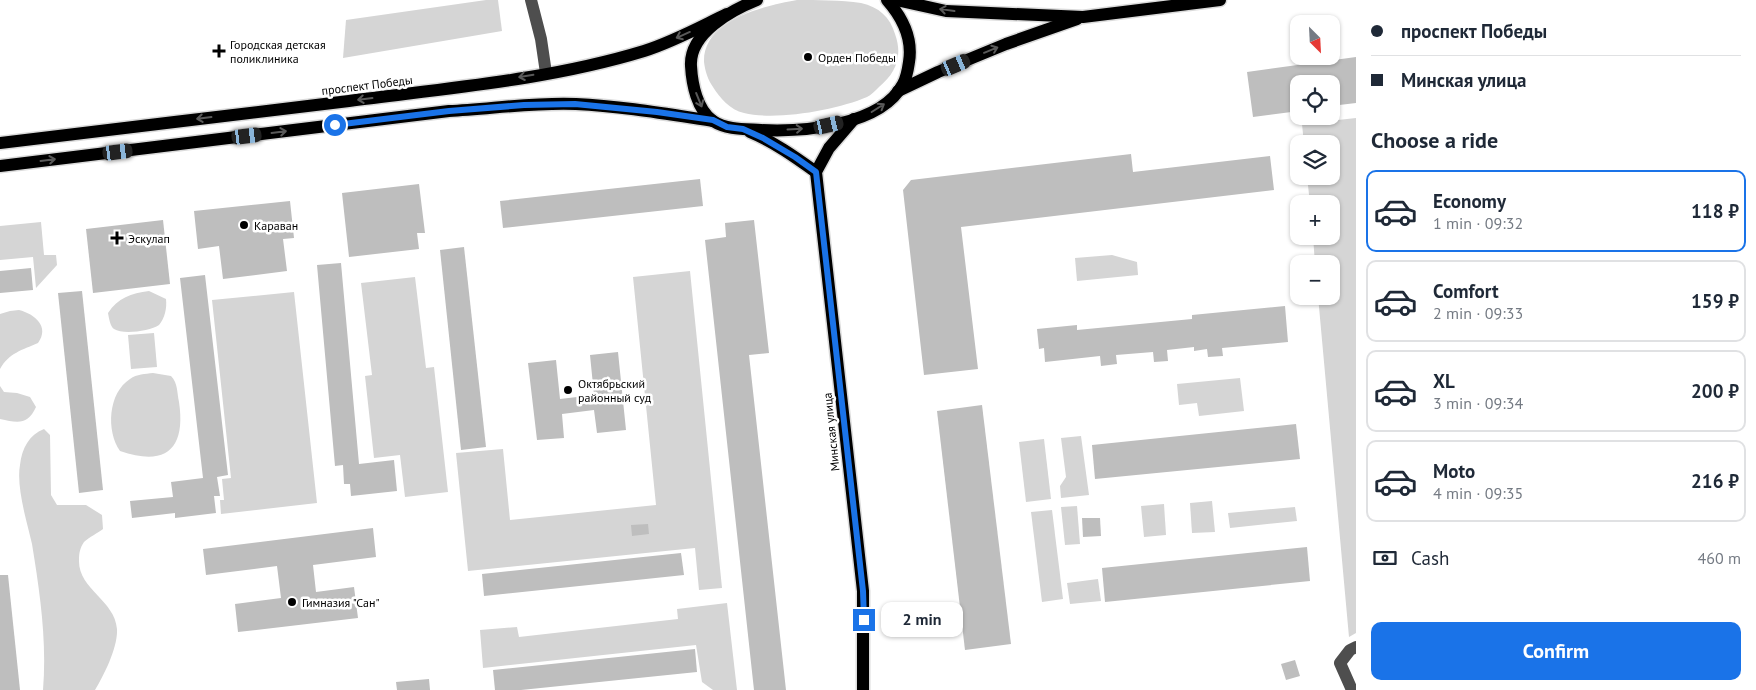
<!DOCTYPE html>
<meta charset="utf-8">
<style>
body{margin:0;font-family:"PT Sans",sans-serif;background:#f2f2f3;color:#1f2937;height:100vh;display:flex;flex-direction:column;font-size:19px;white-space:nowrap}
*{box-sizing:border-box;margin:0}
p{font-size:16px;color:#747a83}
.icon{flex:none;width:28px;height:28px;fill:none;stroke:currentColor;stroke-width:2;stroke-linecap:round;stroke-linejoin:round}
.map{position:relative;flex:1;overflow:hidden}
.panel{display:flex;flex-direction:column;background:#fff;width:400px}
.panel>*{flex:none}
.banner{display:grid;align-content:center;height:110px;padding:0 15px;background:#fff}
.needle{width:32px;rotate:156deg}
.fabs{position:absolute;left:1290px;top:15px;display:grid;gap:10px}
.fabs a{display:grid;place-items:center;width:50px;height:50px;border-radius:10px;background:#fff;box-shadow:0 1px 4px #0004;font-size:25px}
.end{position:absolute;width:22px;height:22px;margin:-11px;border:6px solid #1a73e8;background:#fff;box-shadow:0 0 0 2px #fff}
.from{border-radius:50%}
.bubble{position:absolute;height:35px;border-radius:10px;background:#fff;box-shadow:0 1px 4px #0004;font-size:16px;font-weight:700;line-height:35px;text-align:center}
.car{position:absolute;width:15px;height:30px;margin:-15px -8px;border-radius:6px;box-shadow:0 0 4px 1px #0007;background:linear-gradient(#222 24%,#8ab4d8 0 40%,#222 0 76%,#8ab4d8 0 86%,#222 0)}
.banner b{display:flex;align-items:center;gap:18px;height:48px;font-size:19px}
.banner b+b{border-top:1px solid #e0e1e3}
.banner i{width:12px;height:12px;background:#1f2937}
ul{padding:0;list-style:none}
li{display:flex;align-items:center;gap:15px;height:82px;margin:0 10px 8px;padding:0 5px;border:2px solid #e0e1e3;border-radius:10px}
li div{flex:1}
li b{display:block;font-size:19px}
li em{font-style:normal;font-weight:700}
li.current{border-color:#1a73e8}
li>.icon{width:45px;height:45px;stroke-width:1.5}
h2{padding:0 15px;font-size:22px;line-height:60px}
.pay{display:flex;align-items:center;gap:12px;height:55px;padding:0 15px;font-size:19px}
.pay p{margin-inline-start:auto}
.cta{display:flex;gap:10px;margin-top:auto;padding:10px 15px}
.cta a{flex:1;height:58px;border-radius:10px;background:#1a73e8;color:#fff;font-size:20px;font-weight:700;line-height:58px;text-align:center}
main{display:flex;flex:1;min-height:0}
.map>svg:first-child{display:block}
</style>
<main>
<div class="map">
<svg width="1356" height="690" viewBox="0 0 1356 690">
<rect width="100%" height="100%" fill="#fff"/>
<g fill="#d5d5d5">
<polygon points="486,0 498,0 502,31 343,58 346,20"/>
<path d="M797,0c20,0 44,0 64,3 18,4 29,14 34,31 8,22 1,39 -16,53 -4,4 -8,8 -12,10 -30,13 -91,24 -123,16 -14,-3 -24,-15 -31,-26 -5,-7 -8,-16 -9,-25 -1,-43 60,-56 93,-62z"/>
<polygon points="1356,118 1356,633 1349,637 1318,296 1331,296 1331,264 1315,264 1313,236 1331,236 1331,204 1310,204 1307,176 1331,176 1331,144 1304,144 1302,124"/>
<polygon points="41,222 44,255 56,255 57,265 36,288 33,257 0,260 0,226"/>
<polygon points="1112,255 1137,262 1138,275 1077,281 1075,258"/>
<polygon points="690,271 722,588 699,590 695,548 468,571 456,453 503,449 510,520 656,505 633,277"/>
<polygon points="415,277 426,368 434,367 448,492 405,497 400,455 374,458 365,376 372,375 361,283"/>
<path d="M149,291l17,8c1,9 -1,19 -7,26 -9,6 -36,10 -45,4 -4,-3 -5,-11 -6,-16 10,-15 23,-20 41,-22z"/>
<polygon points="294,292 317,503 221,514 220,500 224,500 222,479 231,478 212,300"/>
<path d="M19,310c16,4 31,17 19,33 -16,7 -29,10 -38,26v-55l10,-3z"/>
<polygon points="154,333 157,367 131,369 128,335"/>
<path d="M153,373l18,3c7,7 6,17 8,26 7,47 -13,65 -59,49 -14,-20 -12,-58 10,-72 7,-5 15,-5 23,-6z"/>
<polygon points="1240,378 1244,411 1199,416 1197,403 1179,405 1177,384"/>
<path d="M0,386l4,6 13,1 13,4 6,10c-8,18 -18,16 -36,12z"/>
<path d="M44,429l6,6 1,60 6,10h29l16,10 1,14c-5,4 -14,8 -19,13 -4,6 -5,11 -5,18 -1,29 36,40 38,69 1,18 -13,46 -22,61h-52c4,-49 -3,-97 -11,-146 -5,-22 -16,-57 -12,-79 2,-17 9,-30 24,-36z"/>
<polygon points="1081,436 1089,495 1061,498 1060,486 1066,477 1061,438"/>
<polygon points="1044,439 1051,499 1026,502 1019,442"/>
<polygon points="1212,501 1215,532 1192,533 1190,503"/>
<polygon points="1164,504 1166,535 1144,537 1141,506"/>
<polygon points="1077,506 1080,544 1065,545 1061,507"/>
<polygon points="1295,507 1297,521 1230,528 1228,513"/>
<polygon points="1052,510 1063,599 1042,602 1031,512"/>
<polygon points="1098,579 1101,601 1070,604 1067,583"/>
<polygon points="727,603 737,690 713,690 702,682 696,645 483,668 480,630 517,627 519,637 678,619 677,609"/>
</g>
<g fill="#bebebe">
<polygon points="1356,57 1356,103 1331,106 1331,84 1299,84 1299,111 1253,117 1247,72"/>
<polygon points="1131,154 1133,172 1270,156 1274,190 961,227 978,369 924,375 903,190 911,180"/>
<polygon points="700,179 703,206 503,228 500,201"/>
<polygon points="419,184 425,233 417,233 419,249 349,257 342,193"/>
<polygon points="290,201 294,238 283,239 287,271 223,279 219,246 198,249 194,211"/>
<polygon points="163,220 170,284 93,293 86,229"/>
<polygon points="754,220 769,353 749,355 786,690 754,690 705,240 726,237 725,223"/>
<polygon points="464,247 486,447 461,450 440,250"/>
<polygon points="341,263 359,464 394,460 397,491 351,496 350,484 344,484 343,465 335,466 317,265"/>
<polygon points="31,268 33,290 0,293 0,271"/>
<polygon points="205,275 228,475 217,477 220,496 214,496 216,513 175,518 175,513 132,518 130,501 173,497 171,482 203,478 180,278"/>
<polygon points="82,291 103,490 79,493 58,293"/>
<polygon points="1285,306 1288,342 1222,348 1223,356 1208,357 1207,349 1194,351 1194,347 1167,350 1168,361 1154,362 1153,352 1116,355 1117,364 1101,366 1100,356 1045,362 1044,348 1039,349 1037,329 1077,325 1077,330 1192,319 1192,315"/>
<polygon points="618,352 626,430 597,433 594,410 562,414 564,438 537,440 528,363 556,360 560,399 594,395 590,355"/>
<polygon points="982,405 1011,644 965,650 937,411"/>
<polygon points="1296,424 1300,459 1095,479 1092,445"/>
<polygon points="1082,518 1100,518 1101,536 1083,537"/>
<polygon points="648,524 649,534 632,536 631,525"/>
<polygon points="373,528 376,557 313,565 316,592 354,587 358,618 238,632 235,604 281,598 277,566 206,575 203,549"/>
<polygon points="1307,547 1310,581 1105,602 1102,568"/>
<polygon points="681,553 684,575 484,596 482,574"/>
<polygon points="0,575 8,575 20,690 0,690"/>
<polygon points="695,649 697,672 521,690 495,690 493,670"/>
<polygon points="1295,660 1300,676 1286,680 1281,664"/>
<polygon points="429,679 430,690 397,690 396,682"/>
</g>
<g fill="none" stroke-linecap="round" stroke-linejoin="round">
<g stroke="#dbdbdb" stroke-width="15">
<g id="major">
<path d="M757,0c-25,10 -68,33 -66,66 1,18 6,44 22,55 14,9 32,8 48,9 42,2 120,-4 142,-46 4,-7 5,-15 6,-22 4,-24 -7,-45 -22,-62"/>
<polyline points="896,0 946,11 1083,17 1220,0"/>
<polyline points="898,91 938,72 1006,44 1077,19"/>
<polyline points="854,119 829,148 816,172 863,591 863,690"/>
<path d="M750,132c24,10 45,25 66,40"/>
<path d="M0,143c116,-14 233,-28 349,-42 99,-13 200,-21 295,-50 29,-9 56,-24 83,-37"/>
<path d="M0,166l449,-55c42,-2 85,-9 127,-7 45,2 91,10 137,17"/>
</g>
</g>
<g stroke="#4e4e4e" stroke-width="12">
<polyline points="531,0 541,39 546,73"/>
<polyline points="1352,690 1340,663 1350,650 1356,647"/>
</g>
<use href="#major" stroke="#000" stroke-width="12"/>
</g>
<defs><path id="oneway-shaft" d="M-6 0H5M1.5-3L5.5 0L1.5 3" fill="none" stroke-width="1.6" stroke-linecap="round" stroke-linejoin="round" transform="scale(1.25)"/></defs>
<g stroke="#595959">
<use href="#oneway-shaft" transform="translate(947 10) rotate(-172)"/>
<use href="#oneway-shaft" transform="translate(683 35) rotate(156)"/>
<use href="#oneway-shaft" transform="translate(991 50) rotate(-22)"/>
<use href="#oneway-shaft" transform="translate(526 76) rotate(171)"/>
<use href="#oneway-shaft" transform="translate(365 99) rotate(173)"/>
<use href="#oneway-shaft" transform="translate(699 100) rotate(68)"/>
<use href="#oneway-shaft" transform="translate(878 108) rotate(-32)"/>
<use href="#oneway-shaft" transform="translate(204 118) rotate(173)"/>
<use href="#oneway-shaft" transform="translate(795 129) rotate(-3)"/>
<use href="#oneway-shaft" transform="translate(279 132) rotate(-7)"/>
<use href="#oneway-shaft" transform="translate(48 160) rotate(-7)"/>
</g>
<g fill="none" stroke-linecap="round" stroke-linejoin="round">
<polyline stroke="#1a73e8" stroke-width="6" points="335,125 449,111 524,105 575,104 657,112 713,120 727,127 743,129 763,138 795,157 816,172 863,591 864,620"/>
</g>
<g fill="#000" stroke="#fff" stroke-width="2">
<path d="M216.5 43.5h5v5h5v5h-5v5h-5v-5h-5v-5h5z"/>
<circle cx="808" cy="57" r="5"/>
<circle cx="244" cy="225" r="5"/>
<path d="M114.5 230.5h5v5h5v5h-5v5h-5v-5h-5v-5h5z"/>
<circle cx="568" cy="390" r="5"/>
<circle cx="292" cy="602" r="5"/>
</g>
<g text-anchor="middle" dominant-baseline="central" stroke-width="5" stroke-linejoin="round" paint-order="stroke">
<g font-size="12" fill="#000" stroke="#fff" text-anchor="start">
<text x="230" y="44">Городская детская<tspan x="230" dy="14">поликлиника</tspan></text>
<text x="818" y="57">Орден Победы</text>
<text x="254" y="225">Караван</text>
<text x="128" y="238">Эскулап</text>
<text x="578" y="383">Октябрьский<tspan x="578" dy="14">районный суд</tspan></text>
<text x="302" y="602">Гимназия "Сан"</text>
</g>
<g font-size="12" fill="#000" stroke="#fff">
<text transform="translate(367 85) rotate(-7)">проспект Победы</text>
<text transform="translate(831 432) rotate(-96)">Минская улица</text>
</g>
</g>
</svg>
<div class="fabs">
<a><svg class="needle" viewBox="-14 -14 28 28"><path d="M0-13l5 13h-10z" fill="#e53935"/><path d="M0 13l5-13h-10z" fill="#747a83"/></svg></a>
<a><svg class="icon" aria-label="locate" viewBox="0 0 24 24"><circle cx="12" cy="12" r="6"/><path d="M12 2v4M12 18v4M2 12h4M18 12h4"/></svg></a>
<a><svg class="icon" aria-label="layers" viewBox="0 0 24 24"><path d="M12 4l9 5-9 5-9-5zM3 14l9 5 9-5"/></svg></a>
<a>+</a>
<a>−</a>
</div>
<i class="end from" style="left:335px;top:125px"></i>
<i class="end" style="left:864px;top:620px"></i>
<div class="bubble" style="left:881px;top:602px;width:82px">2 min</div>
<i class="car" style="left:956px;top:65px;rotate:67deg"></i>
<i class="car" style="left:829px;top:125px;rotate:77deg"></i>
<i class="car" style="left:247px;top:136px;rotate:83deg"></i>
<i class="car" style="left:118px;top:152px;rotate:83deg"></i>
</div>
<section class="panel">
<div class="banner">
<b><i class="from"></i>проспект Победы</b>
<b><i></i>Минская улица</b>
</div>
<h2>Choose a ride</h2>
<ul>
<li class="current"><svg class="icon" aria-label="car" viewBox="0 0 24 24"><path d="M5 17H2v-5l4-1 3-4h7l3 4 3 1v5h-3M9 17h6M6 11h13"/><circle cx="7" cy="17" r="2"/><circle cx="17" cy="17" r="2"/></svg><div><b>Economy</b><p>1 min · 09:32</p></div><em>118 ₽</em></li>
<li><svg class="icon" aria-label="car" viewBox="0 0 24 24"><path d="M5 17H2v-5l4-1 3-4h7l3 4 3 1v5h-3M9 17h6M6 11h13"/><circle cx="7" cy="17" r="2"/><circle cx="17" cy="17" r="2"/></svg><div><b>Comfort</b><p>2 min · 09:33</p></div><em>159 ₽</em></li>
<li><svg class="icon" aria-label="car" viewBox="0 0 24 24"><path d="M5 17H2v-5l4-1 3-4h7l3 4 3 1v5h-3M9 17h6M6 11h13"/><circle cx="7" cy="17" r="2"/><circle cx="17" cy="17" r="2"/></svg><div><b>XL</b><p>3 min · 09:34</p></div><em>200 ₽</em></li>
<li><svg class="icon" aria-label="car" viewBox="0 0 24 24"><path d="M5 17H2v-5l4-1 3-4h7l3 4 3 1v5h-3M9 17h6M6 11h13"/><circle cx="7" cy="17" r="2"/><circle cx="17" cy="17" r="2"/></svg><div><b>Moto</b><p>4 min · 09:35</p></div><em>216 ₽</em></li>
</ul>
<div class="pay"><svg class="icon" aria-label="cash" viewBox="0 0 24 24"><path d="M3 7h18v10H3z"/><circle cx="12" cy="12" r="2"/></svg>Cash<p>460 m</p></div>
<div class="cta"><a>Confirm</a></div>
</section>
</main>
